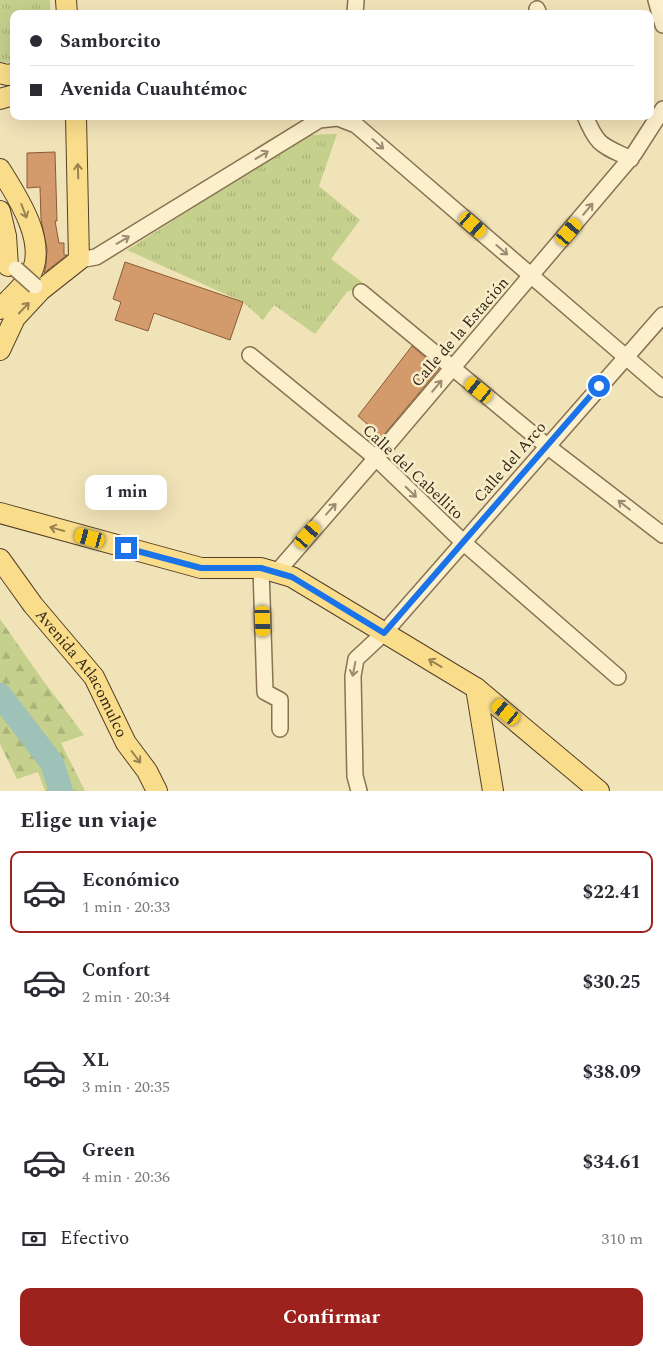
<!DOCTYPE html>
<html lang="es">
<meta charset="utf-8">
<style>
body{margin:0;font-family:Spectral,serif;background:#f2f2f3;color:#2b2b33;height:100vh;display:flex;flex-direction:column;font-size:19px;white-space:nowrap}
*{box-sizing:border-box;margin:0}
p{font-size:16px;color:#7c7c81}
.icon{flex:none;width:28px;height:28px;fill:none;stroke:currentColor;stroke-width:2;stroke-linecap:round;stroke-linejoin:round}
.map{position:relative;height:791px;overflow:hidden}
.panel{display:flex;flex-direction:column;background:#fff;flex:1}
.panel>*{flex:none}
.top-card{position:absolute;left:10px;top:10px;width:644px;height:110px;border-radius:10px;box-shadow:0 5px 20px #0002;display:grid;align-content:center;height:110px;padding:0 20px;background:#fff}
.end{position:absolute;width:22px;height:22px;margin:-11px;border:6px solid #1a73e8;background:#fff;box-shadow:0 0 0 2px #fff}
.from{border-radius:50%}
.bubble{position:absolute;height:35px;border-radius:10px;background:#fff;box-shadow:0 5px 20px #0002;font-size:16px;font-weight:700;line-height:35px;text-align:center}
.car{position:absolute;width:15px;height:30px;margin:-15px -8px;border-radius:6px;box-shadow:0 0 4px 1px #0007;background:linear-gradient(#f5c518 24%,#345 0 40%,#f5c518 0 76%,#345 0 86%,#f5c518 0)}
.top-card b{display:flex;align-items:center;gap:18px;height:48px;font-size:19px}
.top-card b+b{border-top:1px solid #e1e1e2}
.top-card i{width:12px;height:12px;background:#2b2b33}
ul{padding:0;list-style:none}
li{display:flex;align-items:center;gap:15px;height:82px;margin:0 10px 8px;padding:0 10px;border:2px solid transparent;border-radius:10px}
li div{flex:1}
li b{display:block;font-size:19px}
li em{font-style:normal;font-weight:700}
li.selected{border-color:#9d221d}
li>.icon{width:45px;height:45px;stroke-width:1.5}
h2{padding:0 20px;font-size:22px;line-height:60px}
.pay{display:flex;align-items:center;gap:12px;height:55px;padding:0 20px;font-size:19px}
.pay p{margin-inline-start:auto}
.action{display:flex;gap:10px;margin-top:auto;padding:10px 20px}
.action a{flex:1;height:58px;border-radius:10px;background:#9d221d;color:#fff;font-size:20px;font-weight:700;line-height:58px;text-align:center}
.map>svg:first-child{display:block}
</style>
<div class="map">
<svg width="663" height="791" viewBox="0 0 663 791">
<defs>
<pattern id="forest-firs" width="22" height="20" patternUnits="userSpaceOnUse" patternTransform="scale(1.25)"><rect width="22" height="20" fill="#c5d08c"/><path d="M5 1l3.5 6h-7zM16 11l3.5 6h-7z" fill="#aab378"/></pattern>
<pattern id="park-tufts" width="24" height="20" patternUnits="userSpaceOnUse" patternTransform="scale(1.25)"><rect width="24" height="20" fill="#c5d08c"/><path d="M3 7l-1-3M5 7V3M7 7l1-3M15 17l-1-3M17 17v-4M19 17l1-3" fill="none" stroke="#aab378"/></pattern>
</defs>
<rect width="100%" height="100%" fill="#f1e3b8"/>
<polygon fill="url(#forest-firs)" points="0,619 42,679 84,735 61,743 85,791 45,791 38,772 17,779 0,744"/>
<g fill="url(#park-tufts)">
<polygon points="0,0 50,0 50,14 14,14 14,63 0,62"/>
<polygon points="337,134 319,186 360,220 331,259 366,285 347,292 315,334 274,305 263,320 243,302 127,250 308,135"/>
</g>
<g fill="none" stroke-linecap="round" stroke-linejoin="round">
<polyline stroke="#9ec1b8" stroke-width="24" points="0,695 52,763 61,791"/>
</g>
<g fill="#d39b6b" stroke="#8a5b36">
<polygon points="55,152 57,221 55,221 59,243 64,243 64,255 67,255 44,273 46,265 47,249 41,219 40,187 27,188 27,153"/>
<polygon points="125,262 243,302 230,340 154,313 148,331 115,320 121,302 113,299"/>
<polygon points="412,346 439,369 382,437 358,416"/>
</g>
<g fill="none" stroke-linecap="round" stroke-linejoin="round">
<g stroke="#897252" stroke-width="18">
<g id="minor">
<polyline points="656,0 663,25"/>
<polyline points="537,9 539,14"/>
<polyline points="355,14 356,0"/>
<path d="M585,116c13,31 17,29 46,43"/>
<polyline points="79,260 96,257 319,120 338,118 356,125 663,389"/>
<polyline points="361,292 547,446 663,535"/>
<polyline points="250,355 376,458 464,543 618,677"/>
<polyline points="261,568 265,692 280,700 280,729"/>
<polyline points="277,572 376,458 634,154 663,109"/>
<polyline points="359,791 355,776 353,676 356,659 384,633 663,315"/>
</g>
</g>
<g stroke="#553f28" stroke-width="22">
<g id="major">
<polyline points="66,0 67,14"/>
<polyline points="0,73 7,75 14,74"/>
<polyline points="0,99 14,95"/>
<path d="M0,169c17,27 50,76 29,108 -8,12 -20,22 -29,32"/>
<polyline points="0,211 6,236 8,266"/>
<polyline points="0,350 15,318 41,290 79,260 76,116"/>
<polyline points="0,513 201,568 261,568 292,577 476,688 599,791"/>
<path id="s1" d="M0,559l33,46 61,72 32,66 21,28 10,20"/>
<polyline points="476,688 493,791"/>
</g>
</g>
<use href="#minor" stroke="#fcf0cc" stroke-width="15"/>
<use href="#major" stroke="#fadd8b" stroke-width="20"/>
<g stroke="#897252" stroke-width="18" stroke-linecap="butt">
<polyline id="minor-bridge" points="16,269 35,286"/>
</g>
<use href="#minor-bridge" stroke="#fcf0cc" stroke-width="15"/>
</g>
<defs><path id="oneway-shaft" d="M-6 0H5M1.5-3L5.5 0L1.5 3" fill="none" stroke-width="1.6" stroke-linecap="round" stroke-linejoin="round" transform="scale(1.25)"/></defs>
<g stroke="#998c72">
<use href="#oneway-shaft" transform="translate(378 144) rotate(41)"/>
<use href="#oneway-shaft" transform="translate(262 155) rotate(-31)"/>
<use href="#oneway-shaft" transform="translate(588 209) rotate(-50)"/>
<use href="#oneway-shaft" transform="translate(123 240) rotate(-31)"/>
<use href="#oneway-shaft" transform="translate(502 250) rotate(41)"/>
<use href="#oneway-shaft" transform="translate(437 386) rotate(-50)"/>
<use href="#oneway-shaft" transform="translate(411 492) rotate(44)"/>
<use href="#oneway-shaft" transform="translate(624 505) rotate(-142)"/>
<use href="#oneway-shaft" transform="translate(331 509) rotate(-48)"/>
<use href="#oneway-shaft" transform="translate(354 669) rotate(101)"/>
</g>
<g stroke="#988252">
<use href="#oneway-shaft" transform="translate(78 171) rotate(-92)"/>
<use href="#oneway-shaft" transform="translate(24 211) rotate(69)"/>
<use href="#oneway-shaft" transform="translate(24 308) rotate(-47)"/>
<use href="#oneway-shaft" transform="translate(57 529) rotate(-165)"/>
<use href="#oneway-shaft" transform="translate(435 663) rotate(-149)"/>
<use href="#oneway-shaft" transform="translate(136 757) rotate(53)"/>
</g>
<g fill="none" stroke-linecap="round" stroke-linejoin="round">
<polyline stroke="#1a73e8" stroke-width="6" points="126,548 201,568 261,568 292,577 384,633 599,386"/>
</g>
<g text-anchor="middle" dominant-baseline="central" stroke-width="5" stroke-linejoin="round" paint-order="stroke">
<g font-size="16" fill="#362819" stroke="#f8edc9">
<text transform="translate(460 332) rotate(-49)">Calle de la Estación</text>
<text transform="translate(510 462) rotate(-49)">Calle del Arco</text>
<text transform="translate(413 472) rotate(43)">Calle del Cabellito</text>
<text stroke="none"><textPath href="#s1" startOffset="141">Avenida Atlacomulco</textPath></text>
</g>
</g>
</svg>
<i class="end from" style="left:599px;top:386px"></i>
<i class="end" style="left:126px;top:548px"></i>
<div class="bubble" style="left:85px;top:475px;width:82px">1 min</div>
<i class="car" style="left:473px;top:225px;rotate:131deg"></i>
<i class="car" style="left:569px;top:232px;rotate:40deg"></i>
<i class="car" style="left:479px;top:390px;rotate:309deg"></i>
<i class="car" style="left:308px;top:535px;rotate:41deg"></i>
<i class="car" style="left:90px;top:538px;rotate:285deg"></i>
<i class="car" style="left:263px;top:621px;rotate:178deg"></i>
<i class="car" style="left:506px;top:712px;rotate:309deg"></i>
<div class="top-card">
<b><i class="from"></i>Samborcito</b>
<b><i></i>Avenida Cuauhtémoc</b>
</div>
</div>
<section class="panel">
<h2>Elige un viaje</h2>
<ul>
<li class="selected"><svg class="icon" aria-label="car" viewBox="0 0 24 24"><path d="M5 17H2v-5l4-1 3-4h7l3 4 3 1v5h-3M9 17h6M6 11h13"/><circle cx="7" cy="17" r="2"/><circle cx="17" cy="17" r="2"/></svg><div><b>Económico</b><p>1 min · 20:33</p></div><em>$22.41</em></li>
<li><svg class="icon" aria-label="car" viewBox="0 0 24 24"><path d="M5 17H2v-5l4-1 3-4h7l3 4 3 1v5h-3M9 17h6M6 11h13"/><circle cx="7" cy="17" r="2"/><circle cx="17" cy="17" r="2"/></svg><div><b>Confort</b><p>2 min · 20:34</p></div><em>$30.25</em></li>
<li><svg class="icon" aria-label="car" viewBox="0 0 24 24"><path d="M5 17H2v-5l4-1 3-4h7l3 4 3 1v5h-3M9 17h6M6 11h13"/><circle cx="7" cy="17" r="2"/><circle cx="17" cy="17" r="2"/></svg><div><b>XL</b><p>3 min · 20:35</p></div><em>$38.09</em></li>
<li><svg class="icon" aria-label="car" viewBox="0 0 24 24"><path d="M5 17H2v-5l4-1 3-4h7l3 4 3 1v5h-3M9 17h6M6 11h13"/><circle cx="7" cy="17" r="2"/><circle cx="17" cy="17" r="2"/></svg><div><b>Green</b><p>4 min · 20:36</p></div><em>$34.61</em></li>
</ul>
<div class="pay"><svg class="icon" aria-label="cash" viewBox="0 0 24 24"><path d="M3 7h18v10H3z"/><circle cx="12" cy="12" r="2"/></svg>Efectivo<p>310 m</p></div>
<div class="action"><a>Confirmar</a></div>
</section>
